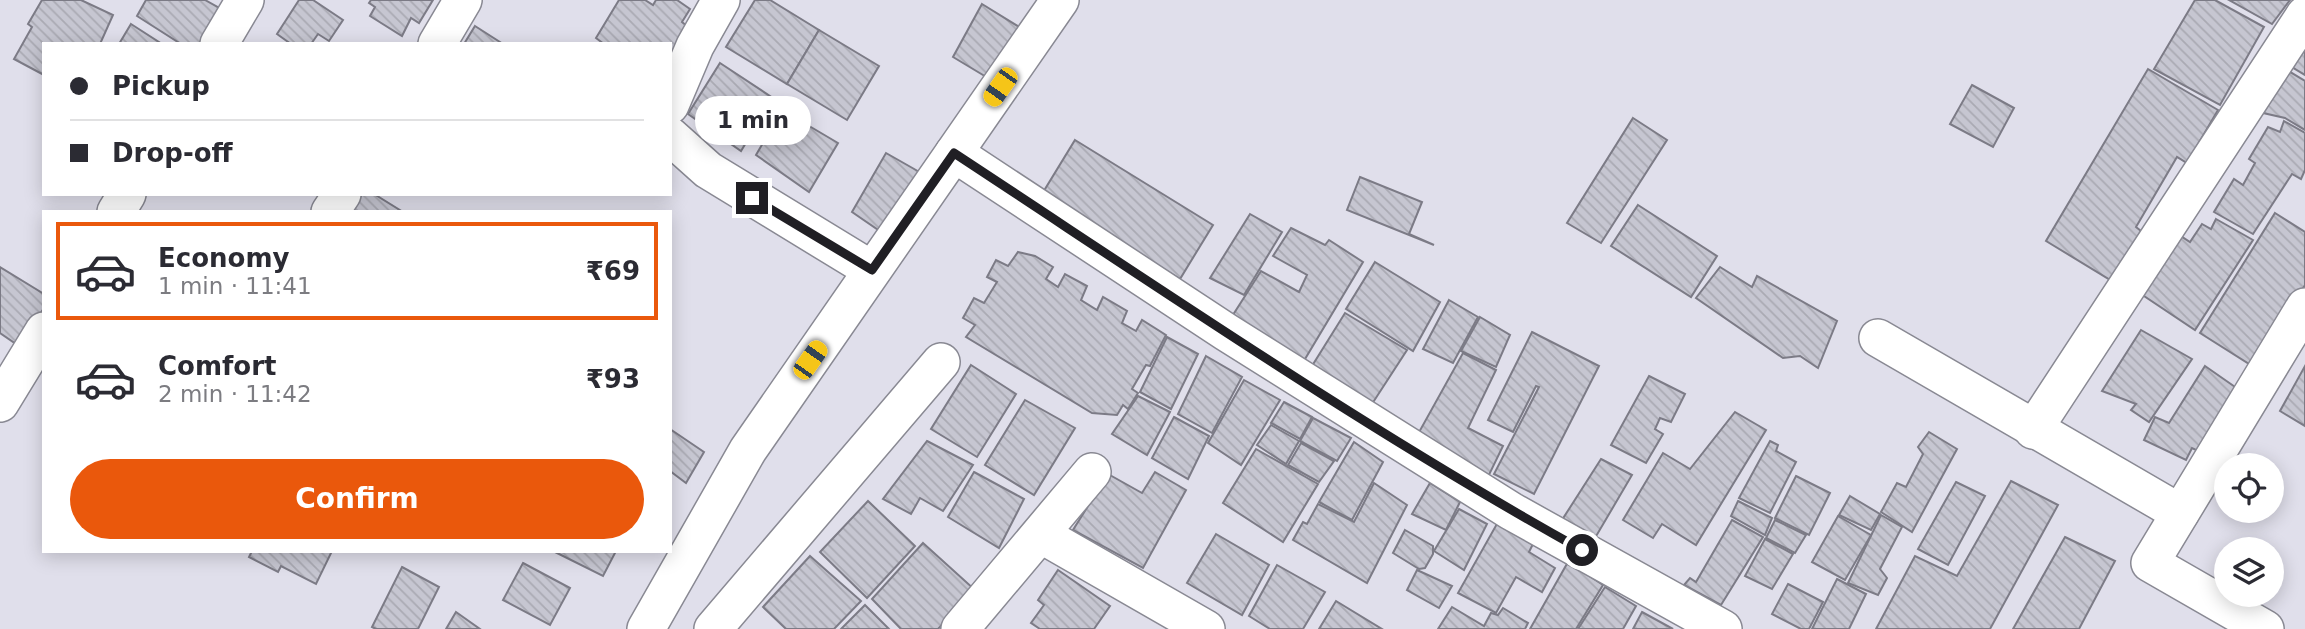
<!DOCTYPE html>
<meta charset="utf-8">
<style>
body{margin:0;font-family:"DejaVu Sans",sans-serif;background:#f2f2f3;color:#2b2b33;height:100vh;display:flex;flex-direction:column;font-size:26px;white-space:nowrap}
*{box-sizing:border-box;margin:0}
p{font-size:23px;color:#7c7c81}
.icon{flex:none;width:38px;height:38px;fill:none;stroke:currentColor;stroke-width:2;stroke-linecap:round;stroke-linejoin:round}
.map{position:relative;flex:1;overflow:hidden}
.sheet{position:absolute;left:42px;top:210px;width:630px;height:343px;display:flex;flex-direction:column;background:#fff;border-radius:0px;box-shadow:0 4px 18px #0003}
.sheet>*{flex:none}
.top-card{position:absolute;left:42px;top:42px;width:630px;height:154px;border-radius:0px;box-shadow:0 4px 18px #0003;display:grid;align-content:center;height:154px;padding:0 28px;background:#fff}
.buttons{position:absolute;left:2214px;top:453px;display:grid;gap:14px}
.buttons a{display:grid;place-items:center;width:70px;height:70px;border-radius:50%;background:#fff;box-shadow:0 4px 18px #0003;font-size:35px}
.end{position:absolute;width:32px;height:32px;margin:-16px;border:9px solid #201f24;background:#fff;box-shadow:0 0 0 4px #fff}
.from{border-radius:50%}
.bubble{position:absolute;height:49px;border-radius:24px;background:#fff;box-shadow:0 4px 18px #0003;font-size:23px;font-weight:700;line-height:49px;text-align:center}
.car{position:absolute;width:21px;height:42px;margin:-21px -10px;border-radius:9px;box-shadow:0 0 5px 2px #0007;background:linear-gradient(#f5c518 24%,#345 0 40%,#f5c518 0 76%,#345 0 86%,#f5c518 0)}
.top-card b{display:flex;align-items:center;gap:24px;height:66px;font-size:26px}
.top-card b+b{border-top:2px solid #e1e1e2}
.top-card i{width:18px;height:18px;background:#2b2b33}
ul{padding:12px 0 0;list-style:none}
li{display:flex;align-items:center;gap:21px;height:98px;margin:0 14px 10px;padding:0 14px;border:4px solid transparent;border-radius:0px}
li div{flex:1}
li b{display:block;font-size:26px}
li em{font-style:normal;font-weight:700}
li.on{border-color:#ea580c}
li>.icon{width:63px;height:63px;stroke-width:1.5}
.primary-button{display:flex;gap:14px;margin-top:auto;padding:14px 28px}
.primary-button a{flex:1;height:80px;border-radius:42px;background:#ea580c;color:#fff;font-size:28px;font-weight:700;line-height:80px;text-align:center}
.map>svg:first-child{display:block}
</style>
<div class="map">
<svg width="2305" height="629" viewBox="0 0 2305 629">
<defs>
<pattern id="building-back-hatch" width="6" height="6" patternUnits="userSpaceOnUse" patternTransform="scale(1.75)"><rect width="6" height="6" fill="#c6c6d1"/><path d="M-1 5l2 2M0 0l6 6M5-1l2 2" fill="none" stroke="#aaaab3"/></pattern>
</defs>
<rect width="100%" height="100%" fill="#e0dfeb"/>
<g fill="url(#building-back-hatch)" stroke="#7c7b86" stroke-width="2">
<polygon points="42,0 81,0 113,15 100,44 44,44 44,75 14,59 32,27 28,24"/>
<polygon points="146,0 205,0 221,9 202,44 181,44 137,16"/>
<polygon points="299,0 313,0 343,20 329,41 318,34 311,44 291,44 277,34"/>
<polygon points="371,0 433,0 419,23 411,18 402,36 370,16 375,7 369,3"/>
<polygon points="619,0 645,0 653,5 656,0 677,0 690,9 682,22 688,27 670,55 670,44 604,44 596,38"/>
<polygon points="755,0 770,0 819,30 787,84 726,47"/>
<polygon points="2195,0 2215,0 2264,27 2220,105 2154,69"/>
<polygon points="2229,0 2290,0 2272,24"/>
<polygon points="982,4 1029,33 993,81 953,57"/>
<polygon points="131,24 162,44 119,44"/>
<polygon points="475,26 503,44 464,44"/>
<polygon points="819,30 879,66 847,120 787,84"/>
<polygon points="2305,44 2305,75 2290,66"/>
<polygon points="720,63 773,98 741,151 688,114"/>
<polygon points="2277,64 2305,81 2305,130 2285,118 2250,110"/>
<polygon points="2148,69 2218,110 2187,163 2177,157 2136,227 2141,231 2112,281 2046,241"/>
<polygon points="1972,85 2014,108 1993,147 1950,124"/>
<polygon points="782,110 838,143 809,192 756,155"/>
<polygon points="1633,118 1667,140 1601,243 1567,223"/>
<polygon points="2284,121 2305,133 2305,170 2301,179 2292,174 2253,234 2214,212 2234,179 2243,185 2255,163 2249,159 2268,127 2280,132"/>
<polygon points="1075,140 1213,225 1180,279 1042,194"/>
<polygon points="886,153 930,178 890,238 852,212"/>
<polygon points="1360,177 1422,202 1409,234 1434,245 1347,210"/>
<polygon points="362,194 374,194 403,212 351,212"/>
<polygon points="1638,205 1717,256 1691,297 1611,246"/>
<polygon points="2275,213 2305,232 2305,285 2254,367 2200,333"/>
<polygon points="1250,214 1282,232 1244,295 1210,278"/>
<polygon points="2216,219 2253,240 2195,330 2135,290 2173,231 2190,242 2202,224 2211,229"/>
<polygon points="1291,228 1325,245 1329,240 1363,262 1302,364 1231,318 1261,271 1299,292 1307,275 1273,256"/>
<polygon points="1018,252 1035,256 1053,267 1046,279 1058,287 1065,274 1087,286 1081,300 1097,310 1103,297 1127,311 1122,323 1136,331 1142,320 1166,335 1150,366 1146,365 1132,389 1138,393 1128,409 1123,405 1117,415 1092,413 966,337 975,325 963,318 974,298 984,303 997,282 987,277 996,260 1008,266"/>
<polygon points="1375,262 1440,302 1413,351 1346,309"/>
<polygon points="0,267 44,294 44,308 19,346 0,333"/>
<polygon points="1720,267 1752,287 1757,276 1837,321 1818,368 1800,356 1783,358 1696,298"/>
<polygon points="1449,300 1478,317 1453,363 1423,349"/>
<polygon points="1345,313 1407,350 1372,404 1312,366"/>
<polygon points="1480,317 1510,335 1496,367 1461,351"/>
<polygon points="2141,330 2192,359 2149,422 2131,410 2136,404 2102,391"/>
<polygon points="1532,332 1599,366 1534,494 1494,474 1539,387 1536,386 1513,432 1488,420"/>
<polygon points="1167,337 1198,354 1171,409 1140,392"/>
<polygon points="1463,353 1496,370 1468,428 1503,446 1486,481 1413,443"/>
<polygon points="1206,356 1242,377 1212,433 1178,414"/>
<polygon points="971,365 1016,394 977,457 931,429"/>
<polygon points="2205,366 2248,396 2211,457 2192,448 2186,460 2144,440 2155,417 2169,423"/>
<polygon points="2305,366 2305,426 2280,411"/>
<polygon points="1649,376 1685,394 1671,422 1660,418 1655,429 1663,434 1646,463 1611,445"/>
<polygon points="1244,380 1280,400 1241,465 1208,443"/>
<polygon points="1138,396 1170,412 1147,455 1112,434"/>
<polygon points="1025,400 1075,428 1034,495 985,465"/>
<polygon points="1284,402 1312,417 1300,439 1271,423"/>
<polygon points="1735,412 1766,430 1696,545 1662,524 1653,538 1623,520 1663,453 1690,469"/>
<polygon points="1174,417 1209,436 1188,479 1152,458"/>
<polygon points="1313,418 1351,438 1337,461 1300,441"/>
<polygon points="1271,425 1299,441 1286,464 1257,445"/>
<polygon points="670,429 704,452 686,483 670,471"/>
<polygon points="1929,432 1957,449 1912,532 1881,512 1897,483 1906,487 1923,454 1918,447"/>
<polygon points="927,441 973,465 943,511 920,498 911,514 883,499"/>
<polygon points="1770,441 1778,445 1776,451 1796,462 1770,513 1739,498"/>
<polygon points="1354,442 1383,462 1352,520 1319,502"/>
<polygon points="1301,443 1334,461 1319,482 1288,465"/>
<polygon points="1256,449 1318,484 1283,542 1223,503"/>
<polygon points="1601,459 1632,475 1595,538 1562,520"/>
<polygon points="974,472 1024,499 999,548 948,517"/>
<polygon points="1155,472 1186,490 1143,568 1073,530 1108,474 1142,493"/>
<polygon points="1796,476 1830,493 1809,535 1775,518"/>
<polygon points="2011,481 2058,505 1990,629 1876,629 1915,556 1957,576"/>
<polygon points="1956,482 1985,496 1948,565 1918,549"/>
<polygon points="1374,483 1407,505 1367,583 1293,540 1303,522 1307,524 1318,504 1354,522"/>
<polygon points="1430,483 1460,502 1446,530 1412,514"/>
<polygon points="1850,496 1880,514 1871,530 1839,515"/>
<polygon points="868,501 915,546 867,598 820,552"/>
<polygon points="1738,501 1772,518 1765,535 1731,516"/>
<polygon points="1459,509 1487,524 1464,570 1434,551"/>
<polygon points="1881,515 1902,527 1880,569 1887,578 1878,595 1848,583"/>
<polygon points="1838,516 1871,535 1845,580 1812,562"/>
<polygon points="1732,520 1763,537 1721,605 1684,585 1690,578 1696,582"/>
<polygon points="1775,520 1806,535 1795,553 1766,538"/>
<polygon points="1498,522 1534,542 1529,552 1555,568 1542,592 1516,577 1496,613 1458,593"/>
<polygon points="1405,530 1433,546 1433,554 1425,568 1419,569 1393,553"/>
<polygon points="1216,534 1269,565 1242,615 1187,583"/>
<polygon points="2065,537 2115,561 2079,629 2013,629"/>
<polygon points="1765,539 1793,554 1772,589 1745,576"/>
<polygon points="923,543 975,590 938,629 901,629 872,599"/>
<polygon points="252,551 332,551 316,584 281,566 278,572 249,557"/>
<polygon points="553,551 616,551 603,576"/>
<polygon points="810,556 861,601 834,629 786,629 763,607"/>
<polygon points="1568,562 1603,585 1576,629 1530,629"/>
<polygon points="523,563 570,588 550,625 503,600"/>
<polygon points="1277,565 1325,592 1303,629 1270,629 1249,616"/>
<polygon points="402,567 439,587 418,629 376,629 372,627"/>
<polygon points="1058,570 1110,606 1094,629 1040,629 1031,623 1044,605 1038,600"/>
<polygon points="1417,570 1452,586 1439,608 1407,590"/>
<polygon points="1837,579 1866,594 1849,629 1812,629"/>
<polygon points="1788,584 1823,602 1809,629 1801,629 1772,614"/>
<polygon points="1605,587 1636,606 1623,629 1578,629"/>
<polygon points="1336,601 1382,629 1319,629"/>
<polygon points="865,605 889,629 841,629"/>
<polygon points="1452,607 1484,626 1491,613 1498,615 1503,608 1528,623 1525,629 1438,629"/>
<polygon points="456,612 480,629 446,629"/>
<polygon points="1642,612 1673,629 1633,629"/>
</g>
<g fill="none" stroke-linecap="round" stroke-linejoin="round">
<g stroke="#898993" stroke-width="40">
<g id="street">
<polyline points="219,44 245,0"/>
<polyline points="437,44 463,0"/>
<polyline points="670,105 695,46 721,0"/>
<polyline points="670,136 708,170 872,270"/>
<polyline points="954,153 1226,332 1511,511 1723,629"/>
<polyline points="116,212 127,194"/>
<polyline points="330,212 342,194"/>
<polyline points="1878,338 2180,513"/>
<polyline points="0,403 44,331"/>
<polyline points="2033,430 2305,15"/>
<polyline points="1042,535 1206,629"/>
<polyline points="646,629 748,450 1060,0"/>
<polyline points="713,629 941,362"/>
<polyline points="960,629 1092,472"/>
<polyline points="2265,629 2150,563 2305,307"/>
</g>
</g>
<use href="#street" stroke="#fff" stroke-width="37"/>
</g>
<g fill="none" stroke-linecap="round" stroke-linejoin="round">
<path stroke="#201f24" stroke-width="9" d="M752,198l120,72 82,-117c207,136 412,277 628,397"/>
</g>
</svg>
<div class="buttons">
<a><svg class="icon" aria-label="locate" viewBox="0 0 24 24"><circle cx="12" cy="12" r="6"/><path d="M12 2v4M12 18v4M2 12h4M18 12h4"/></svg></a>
<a><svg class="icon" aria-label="layers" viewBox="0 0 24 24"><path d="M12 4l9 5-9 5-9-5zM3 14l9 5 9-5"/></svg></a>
</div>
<i class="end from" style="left:1582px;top:550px"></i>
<i class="end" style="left:752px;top:198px"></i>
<div class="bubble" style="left:695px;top:96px;width:116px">1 min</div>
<i class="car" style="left:1000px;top:87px;rotate:215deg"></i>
<i class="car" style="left:810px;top:360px;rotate:35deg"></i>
<div class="top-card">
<b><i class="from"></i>Pickup</b>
<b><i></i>Drop-off</b>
</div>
<section class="sheet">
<ul>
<li class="on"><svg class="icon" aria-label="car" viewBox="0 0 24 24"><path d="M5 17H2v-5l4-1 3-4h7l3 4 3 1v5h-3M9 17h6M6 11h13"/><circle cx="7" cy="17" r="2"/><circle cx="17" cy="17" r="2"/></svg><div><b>Economy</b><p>1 min · 11:41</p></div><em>₹69</em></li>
<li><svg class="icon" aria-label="car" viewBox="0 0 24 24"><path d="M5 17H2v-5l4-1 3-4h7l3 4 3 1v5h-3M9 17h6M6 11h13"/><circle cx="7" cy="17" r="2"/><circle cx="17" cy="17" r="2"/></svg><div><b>Comfort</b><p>2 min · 11:42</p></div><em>₹93</em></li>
</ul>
<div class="primary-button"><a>Confirm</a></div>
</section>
</div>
